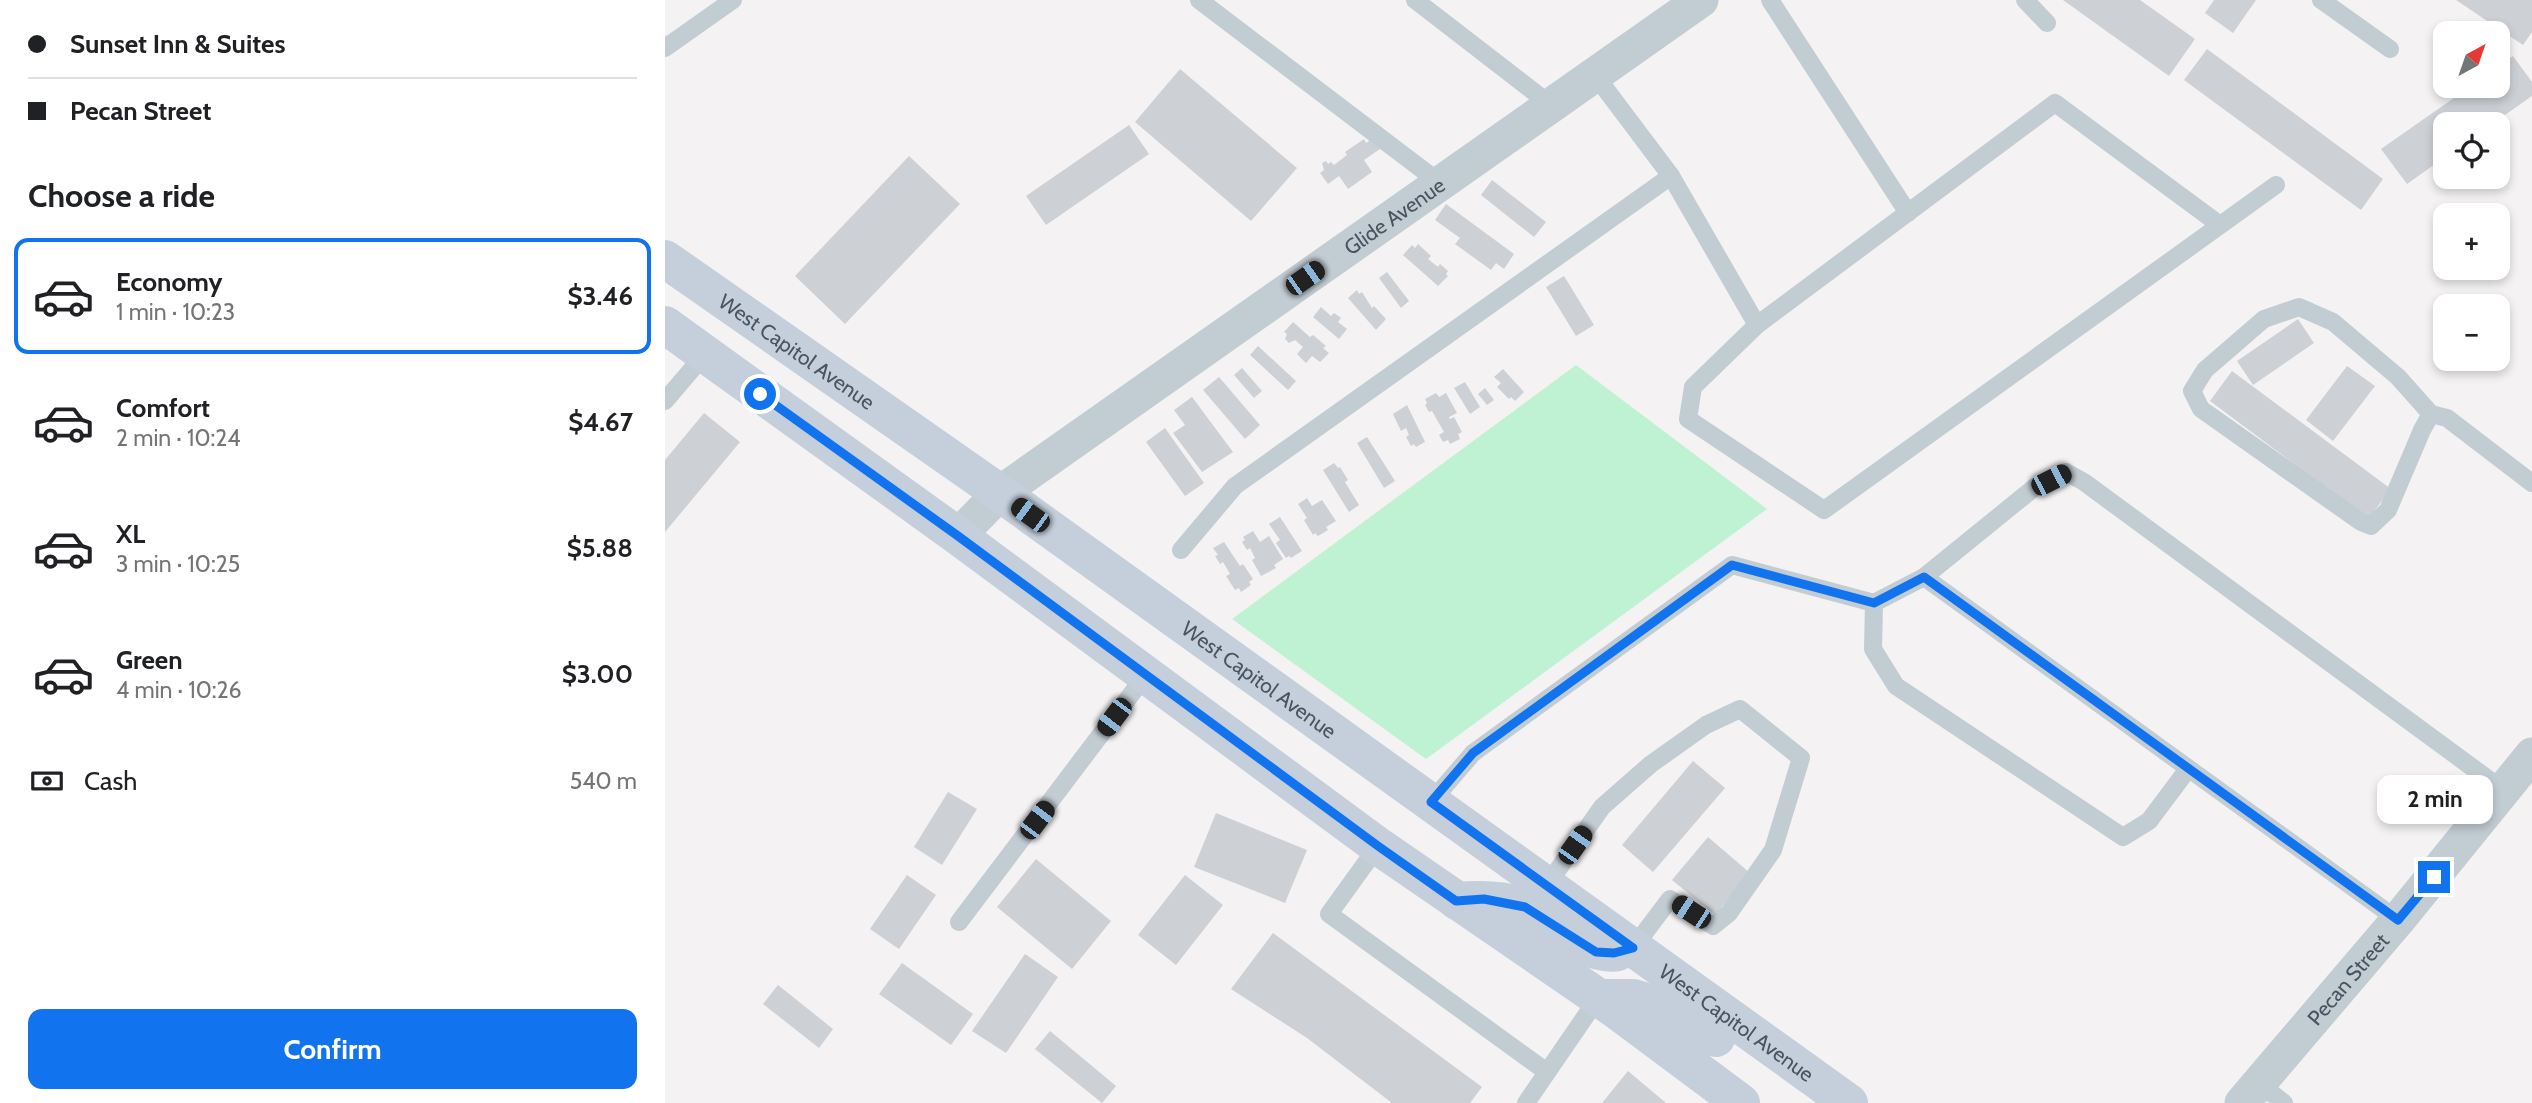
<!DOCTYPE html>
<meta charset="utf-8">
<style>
body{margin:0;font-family:Cabin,sans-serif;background:#f6f6f6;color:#202124;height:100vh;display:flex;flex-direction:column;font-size:26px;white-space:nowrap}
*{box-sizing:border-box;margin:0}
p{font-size:23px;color:#757577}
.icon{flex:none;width:38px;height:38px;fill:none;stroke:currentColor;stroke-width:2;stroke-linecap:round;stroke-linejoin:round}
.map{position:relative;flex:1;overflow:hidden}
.panel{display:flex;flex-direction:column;background:#fff;width:665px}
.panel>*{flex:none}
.hud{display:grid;align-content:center;height:154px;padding:0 28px;background:#fff}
.needle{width:46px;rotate:40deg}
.controls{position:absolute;left:1768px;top:21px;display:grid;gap:14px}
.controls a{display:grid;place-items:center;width:77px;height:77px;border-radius:14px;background:#fff;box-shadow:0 4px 10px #0003;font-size:35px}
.end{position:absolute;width:32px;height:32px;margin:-16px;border:9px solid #1174ee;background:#fff;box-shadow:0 0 0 4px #fff}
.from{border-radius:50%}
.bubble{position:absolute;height:49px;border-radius:14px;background:#fff;box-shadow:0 4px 10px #0003;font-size:23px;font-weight:700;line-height:49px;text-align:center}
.car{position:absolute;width:21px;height:42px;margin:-21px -10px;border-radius:9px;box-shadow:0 0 5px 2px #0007;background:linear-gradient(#222 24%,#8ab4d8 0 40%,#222 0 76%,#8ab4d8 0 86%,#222 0)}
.hud b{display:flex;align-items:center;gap:24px;height:66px;font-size:26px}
.hud b+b{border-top:2px solid #e0e0e0}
.hud i{width:18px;height:18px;background:#202124}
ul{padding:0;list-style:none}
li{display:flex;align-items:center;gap:21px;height:116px;margin:0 14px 10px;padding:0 14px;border:4px solid transparent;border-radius:14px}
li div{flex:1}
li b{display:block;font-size:26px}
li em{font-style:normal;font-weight:700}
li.active{border-color:#1174ee}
li>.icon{width:63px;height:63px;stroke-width:1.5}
h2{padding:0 28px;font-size:32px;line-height:84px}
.pay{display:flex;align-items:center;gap:18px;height:77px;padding:0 28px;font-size:26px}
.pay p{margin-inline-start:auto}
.cta{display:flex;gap:14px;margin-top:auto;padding:14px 28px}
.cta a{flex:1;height:80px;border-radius:14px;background:#1174ee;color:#fff;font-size:28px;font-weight:700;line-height:80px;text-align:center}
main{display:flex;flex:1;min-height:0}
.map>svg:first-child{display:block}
</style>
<main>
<section class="panel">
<div class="hud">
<b><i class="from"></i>Sunset Inn &amp; Suites</b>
<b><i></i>Pecan Street</b>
</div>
<h2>Choose a ride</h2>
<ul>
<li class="active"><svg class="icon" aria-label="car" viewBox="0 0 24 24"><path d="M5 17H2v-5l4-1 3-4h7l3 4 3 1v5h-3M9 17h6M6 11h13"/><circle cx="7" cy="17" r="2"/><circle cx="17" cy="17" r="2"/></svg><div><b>Economy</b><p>1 min · 10:23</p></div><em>$3.46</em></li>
<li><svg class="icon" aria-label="car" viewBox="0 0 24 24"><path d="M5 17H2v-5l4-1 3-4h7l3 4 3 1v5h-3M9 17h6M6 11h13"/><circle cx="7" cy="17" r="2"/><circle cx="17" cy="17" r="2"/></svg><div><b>Comfort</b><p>2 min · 10:24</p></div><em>$4.67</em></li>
<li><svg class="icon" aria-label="car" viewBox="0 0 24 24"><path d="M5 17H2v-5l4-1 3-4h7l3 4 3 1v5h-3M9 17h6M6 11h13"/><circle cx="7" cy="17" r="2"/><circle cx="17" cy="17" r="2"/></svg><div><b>XL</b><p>3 min · 10:25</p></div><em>$5.88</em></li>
<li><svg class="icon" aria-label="car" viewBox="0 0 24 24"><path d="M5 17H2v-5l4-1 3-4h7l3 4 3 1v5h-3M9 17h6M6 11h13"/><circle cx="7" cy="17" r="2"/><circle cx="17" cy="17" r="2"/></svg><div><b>Green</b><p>4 min · 10:26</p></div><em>$3.00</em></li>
</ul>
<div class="pay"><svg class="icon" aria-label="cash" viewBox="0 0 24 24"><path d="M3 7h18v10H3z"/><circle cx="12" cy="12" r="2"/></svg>Cash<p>540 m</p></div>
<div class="cta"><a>Confirm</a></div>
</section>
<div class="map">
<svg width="1867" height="1103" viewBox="0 0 1867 1103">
<rect width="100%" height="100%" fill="#f4f2f2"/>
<polygon fill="#bff2d3" points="911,365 1102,509 761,759 567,619"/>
<g fill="#cdd1d6">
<polygon points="1398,0 1475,0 1530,39 1504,76"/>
<polygon points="1549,0 1591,0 1568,33 1540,13"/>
<polygon points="1791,0 1867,0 1867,32 1858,45"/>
<polygon points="1542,49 1718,179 1696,210 1519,80"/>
<polygon points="1848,56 1867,82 1867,96 1827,124 1780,124 1780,157 1742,184 1716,149 1806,86 1832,86 1832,67"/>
<polygon points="515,69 632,168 586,221 470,122"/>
<polygon points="464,125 484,154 381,225 361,196"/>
<polygon points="708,138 715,149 699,160 707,172 683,189 674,176 663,184 655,173 659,170 657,163 661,161 663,164 666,162 669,165 682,155 680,152 699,139 701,143"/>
<polygon points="244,156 295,204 180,324 130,276"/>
<polygon points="827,180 881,222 869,237 816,195"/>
<polygon points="781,204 849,254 839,269 831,263 826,270 790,244 795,238 770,220"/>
<polygon points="753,244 766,256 763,259 773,267 775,264 783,271 781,274 783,276 773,286 738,255 747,245 750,248"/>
<polygon points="722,272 744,301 736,308 714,278"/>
<polygon points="899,276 929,325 911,336 881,287"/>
<polygon points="692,290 694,294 697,292 707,308 709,306 721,319 711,330 683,298"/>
<polygon points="656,307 666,316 669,313 676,318 673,322 682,329 674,339 648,317"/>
<polygon points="1633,319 1649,343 1588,385 1572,361"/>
<polygon points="628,322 645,337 648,335 661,346 658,348 664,353 655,362 647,356 641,363 632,354 638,347 630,340 624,343 620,339 622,334 619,332"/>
<polygon points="593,346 631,381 623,390 585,355"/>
<polygon points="1682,366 1710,386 1668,441 1641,420"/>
<polygon points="577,368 597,391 589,398 569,375"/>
<polygon points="838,369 859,392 850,401 846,397 844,399 832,387 836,383 829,377"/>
<polygon points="1567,371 1726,489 1703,519 1545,401"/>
<polygon points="554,377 595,425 580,439 538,390"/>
<polygon points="800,382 815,407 805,414 789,388"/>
<polygon points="820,388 829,400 822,405 813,394"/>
<polygon points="771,393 774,397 781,393 792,413 784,417 785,419 789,417 797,432 793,434 795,439 785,444 783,440 778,442 774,435 779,432 767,411 764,412 760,405 762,403 760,399"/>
<polygon points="527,397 568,452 537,472 508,433 520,425 509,410"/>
<polygon points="742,405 760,442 751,447 749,444 746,446 741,437 744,435 741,428 736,431 728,414"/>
<polygon points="39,413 75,442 0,532 0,460"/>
<polygon points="500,428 539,483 520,496 481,442"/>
<polygon points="702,437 730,481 719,488 692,443"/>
<polygon points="669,463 673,468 675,467 683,480 680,482 694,505 684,512 658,470"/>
<polygon points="642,498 647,506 657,500 671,521 661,527 663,530 653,536 650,533 648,535 639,520 642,518 633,504"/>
<polygon points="615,517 637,551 626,558 624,556 621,558 611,543 615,540 604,524"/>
<polygon points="588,531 595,542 604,536 618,559 609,565 611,568 596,576 587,560 590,558 585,548 582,550 577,542 580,540 578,537"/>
<polygon points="559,542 575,566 578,564 588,579 584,582 586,585 576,592 574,588 570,590 561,576 565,574 558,562 555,564 550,556 553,555 548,548"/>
<polygon points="1028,761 1060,788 988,872 957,845"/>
<polygon points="283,792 312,809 277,865 249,847"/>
<polygon points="551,813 642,850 620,903 529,867"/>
<polygon points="1043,837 1085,873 1050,915 1007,880"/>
<polygon points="371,859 446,921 407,969 332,907"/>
<polygon points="242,875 271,895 234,949 205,929"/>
<polygon points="520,875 558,905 511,965 473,935"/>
<polygon points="608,933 817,1087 805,1103 727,1103 642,1038 566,989"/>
<polygon points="360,954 393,977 341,1053 307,1031"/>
<polygon points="237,963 308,1014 286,1045 214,994"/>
<polygon points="113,985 168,1029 154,1048 98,1004"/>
<polygon points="385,1031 451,1086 437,1103 370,1049"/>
<polygon points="963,1071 1001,1103 937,1103"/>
</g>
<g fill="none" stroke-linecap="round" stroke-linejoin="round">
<g stroke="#c2ccd3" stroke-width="18">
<polyline points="534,0 775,183"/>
<polyline points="750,0 886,105"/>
<polyline points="1105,0 1243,213"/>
<polyline points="1360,0 1382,23"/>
<polyline points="1656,0 1725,49"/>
<polyline points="0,48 68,0"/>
<polyline points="930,75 1006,176 1092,325"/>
<polyline points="1555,225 1390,103 1092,325 1028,387 1023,419 1159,510 1611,185"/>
<polyline points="0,401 40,354"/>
<polyline points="1766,414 1733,377 1668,322 1634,307 1599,319 1540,370 1527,391 1536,409 1696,522 1706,526 1723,510 1757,430 1766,414 1782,418 1867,483"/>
<polyline points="516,550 570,486 1006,176"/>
<polyline points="1259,577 1733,920"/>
<polyline points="1523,769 1484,821 1458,837 1231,686 1208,649 1209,603 1259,577 1370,487 1401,472 1419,482 1838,790"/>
<polyline points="766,802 808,753 1067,565 1209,603"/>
<polyline points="713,846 664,914 882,1072"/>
<polyline points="882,885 937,807 986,764 1041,725 1075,709 1136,758 1108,850 1064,913 1048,926 1005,899 968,948"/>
<polyline points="294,922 480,676"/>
<polyline points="1594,1083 1619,1103"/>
<polyline points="861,1103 933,998"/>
</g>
<g stroke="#c2ccd3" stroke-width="35">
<path id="s1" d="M293,536l42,-43 701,-493"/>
<path id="s2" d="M1577,1103l156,-183 134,-165"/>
</g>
<g stroke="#c4cfdb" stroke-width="38">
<path id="s3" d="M0,259l335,234 849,610"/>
<polyline points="0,325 293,536 713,846 950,1009 1076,1103"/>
<path d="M792,901c22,-2 49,-2 70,7 27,14 60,50 91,44"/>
<polyline points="936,998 968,998 1014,1012 1051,1038"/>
</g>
</g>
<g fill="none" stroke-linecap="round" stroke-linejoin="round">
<polyline stroke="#1174ee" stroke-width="9" points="95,394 293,536 713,846 791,901 819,899 860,907 931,952 949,953 968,948 766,802 808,753 1067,565 1209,603 1259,577 1733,920 1769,877"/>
</g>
<g text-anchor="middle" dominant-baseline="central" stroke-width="6" stroke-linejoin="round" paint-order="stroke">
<g font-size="21" fill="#485560" stroke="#fff">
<text stroke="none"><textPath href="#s1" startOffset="542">Glide Avenue</textPath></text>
<text stroke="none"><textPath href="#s3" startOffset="161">West Capitol Avenue</textPath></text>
<text stroke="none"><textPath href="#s3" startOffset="728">West Capitol Avenue</textPath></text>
<text stroke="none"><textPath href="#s2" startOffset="163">Pecan Street</textPath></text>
<text stroke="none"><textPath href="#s3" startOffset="1316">West Capitol Avenue</textPath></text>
</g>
</g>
</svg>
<div class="controls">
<a><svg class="needle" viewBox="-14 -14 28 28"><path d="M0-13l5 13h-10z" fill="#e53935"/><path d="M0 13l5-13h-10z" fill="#757577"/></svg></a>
<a><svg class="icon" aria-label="locate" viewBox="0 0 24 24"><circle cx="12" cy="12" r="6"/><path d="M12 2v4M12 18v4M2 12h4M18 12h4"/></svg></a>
<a>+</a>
<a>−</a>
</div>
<i class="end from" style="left:95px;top:394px"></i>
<i class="end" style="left:1769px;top:877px"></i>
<div class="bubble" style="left:1712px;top:775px;width:116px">2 min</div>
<i class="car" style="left:640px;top:278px;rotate:55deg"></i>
<i class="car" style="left:1386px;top:480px;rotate:63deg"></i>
<i class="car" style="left:365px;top:515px;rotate:306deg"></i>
<i class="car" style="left:449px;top:717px;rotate:217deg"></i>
<i class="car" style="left:372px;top:820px;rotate:37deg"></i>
<i class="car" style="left:910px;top:845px;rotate:35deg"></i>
<i class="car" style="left:1026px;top:912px;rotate:303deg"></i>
</div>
</main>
